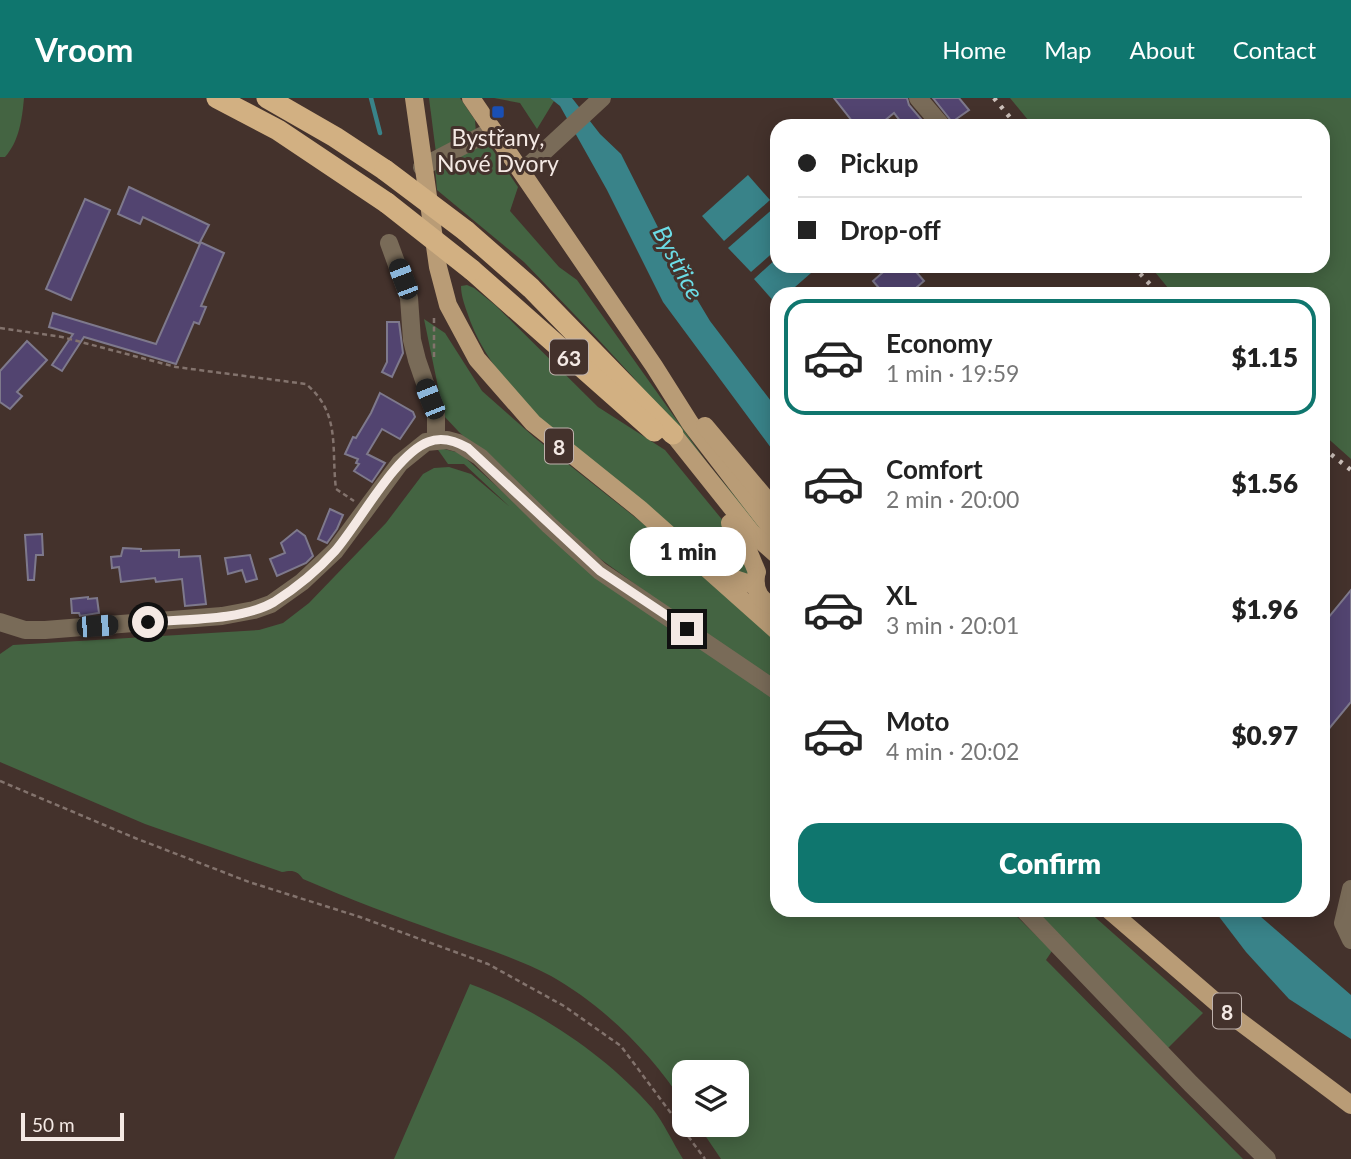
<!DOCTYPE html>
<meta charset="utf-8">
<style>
body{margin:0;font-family:Lato,sans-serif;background:#f6f6f6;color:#222;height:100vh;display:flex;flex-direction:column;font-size:26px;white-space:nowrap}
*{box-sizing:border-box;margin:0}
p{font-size:23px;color:#767676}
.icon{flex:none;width:38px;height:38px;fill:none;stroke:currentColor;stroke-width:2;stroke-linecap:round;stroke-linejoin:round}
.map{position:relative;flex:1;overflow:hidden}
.details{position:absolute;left:770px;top:189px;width:560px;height:630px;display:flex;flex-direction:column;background:#fff;border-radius:21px;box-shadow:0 4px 18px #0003}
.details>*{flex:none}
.top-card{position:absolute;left:770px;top:21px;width:560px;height:154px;border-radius:21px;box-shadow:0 4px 18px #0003;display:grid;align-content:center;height:154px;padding:0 28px;background:#fff}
.tools{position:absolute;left:672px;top:962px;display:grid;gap:14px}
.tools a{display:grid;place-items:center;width:77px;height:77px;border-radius:14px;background:#fff;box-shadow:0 4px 18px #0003;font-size:35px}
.scale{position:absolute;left:21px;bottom:18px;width:103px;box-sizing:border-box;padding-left:7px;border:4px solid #f4e9e4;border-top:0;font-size:19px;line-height:24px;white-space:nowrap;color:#f4e9e4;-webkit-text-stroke:5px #44322c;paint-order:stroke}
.end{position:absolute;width:32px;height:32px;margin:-16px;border:9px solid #f4e9e4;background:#111;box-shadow:0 0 0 4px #111}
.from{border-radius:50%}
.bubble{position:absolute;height:49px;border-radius:21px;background:#fff;box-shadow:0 4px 18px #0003;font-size:23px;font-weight:800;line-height:49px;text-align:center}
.car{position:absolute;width:21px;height:42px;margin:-21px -10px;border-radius:9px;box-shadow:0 0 5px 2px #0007;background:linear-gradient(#222 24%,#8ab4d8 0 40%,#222 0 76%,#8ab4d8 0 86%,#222 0)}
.top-card b{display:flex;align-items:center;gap:24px;height:66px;font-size:26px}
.top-card b+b{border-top:2px solid #e0e0e0}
.top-card i{width:18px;height:18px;background:#222}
ul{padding:12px 0 0;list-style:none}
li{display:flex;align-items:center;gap:21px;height:116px;margin:0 14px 10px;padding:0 14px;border:4px solid transparent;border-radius:21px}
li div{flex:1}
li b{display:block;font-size:26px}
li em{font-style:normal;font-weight:800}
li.on{border-color:#0f766e}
li>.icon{width:63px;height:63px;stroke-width:1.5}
.action{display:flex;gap:14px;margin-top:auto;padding:14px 28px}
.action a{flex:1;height:80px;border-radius:21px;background:#0f766e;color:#fff;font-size:28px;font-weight:800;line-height:80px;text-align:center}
header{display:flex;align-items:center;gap:42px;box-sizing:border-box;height:98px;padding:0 35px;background:#0f766e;color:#fff}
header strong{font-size:33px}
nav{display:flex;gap:38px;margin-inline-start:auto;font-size:24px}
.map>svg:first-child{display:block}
</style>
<header>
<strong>Vroom</strong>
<nav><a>Home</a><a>Map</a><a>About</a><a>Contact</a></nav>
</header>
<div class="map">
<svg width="1351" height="1061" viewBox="0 0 1351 1061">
<rect width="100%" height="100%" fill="#44322c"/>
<g fill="#446442">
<path d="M0,0h24c-2,22 -5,43 -19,59h-5z"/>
<polygon points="429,0 460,0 475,22 476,35 436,55"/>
<polygon points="494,0 550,0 554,3 537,31 520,5"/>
<polygon points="1010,0 1351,0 1351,361 1323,336 1323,196 1173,196 1150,168 1323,168 1323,28 1033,28"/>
<polygon points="488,45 518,89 510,113 559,169 577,182 708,366 765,434 763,438 633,279 597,240 524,164 437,92 435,70"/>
<path d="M467,187l7,3 21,17 103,102 67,43 64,78 21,37 -2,10c-33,-11 -61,-37 -89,-59 -68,-52 -165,-120 -192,-204 -3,-9 -6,-17 -6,-26z"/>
<polygon points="424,221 445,235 482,293 534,339 694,466 777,544 777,586 721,548 574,442 459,334 444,318"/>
<path d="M436,349l24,6 134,121 183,125v211h233l42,41 -6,9 197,199h-522l-23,-34h39v-52h-53v31c-33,-51 -80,-98 -133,-128 -34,-18 -73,-30 -109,-43 -47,-17 -93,-34 -139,-54 -6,-9 -11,-9 -21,-7l-137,-48 -145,-62v-108l13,-9 246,-15 24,-7 26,-20 77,-80 37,-49 11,-6 15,-1 22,7 39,33 -46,-43h-16z"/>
<polygon points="1032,812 1087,812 1203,915 1168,950"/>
<path d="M470,886c65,24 136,71 182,124 12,15 21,35 31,51h-289z"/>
</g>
<g fill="#398389">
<polygon points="550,0 572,0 600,36 621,56 680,173 710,223 777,311 777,358 663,204 607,92 560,8"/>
<polygon points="748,77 770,102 724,143 702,118"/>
<polygon points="775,109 777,111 777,151 751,174 728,150"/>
<polygon points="777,160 777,168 819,168 787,196 777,196 776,206 754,181"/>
<polygon points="1214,812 1253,812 1351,897 1351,941 1289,901 1246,854"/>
</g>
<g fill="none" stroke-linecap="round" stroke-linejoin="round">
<polyline stroke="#398389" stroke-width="4.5" points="371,0 380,35"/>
</g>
<g fill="#524470" stroke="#7e798c" stroke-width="2">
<polygon points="834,0 907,0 909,7 927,28 904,28 894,15 878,28 856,28"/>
<polygon points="933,0 959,0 969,12 952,24"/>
<polygon points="129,89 209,127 200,144 224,155 201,208 206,209 199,226 194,224 176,266 84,239 62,273 52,267 73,236 49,229 53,215 156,246 200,146 143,119 140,126 118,116"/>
<polygon points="85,101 110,112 71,202 46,191"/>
<polygon points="890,168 911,168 924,183 909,196 884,196 873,183"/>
<polygon points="387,224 399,224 403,255 392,279 382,274 387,264"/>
<polygon points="27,243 47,262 17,294 22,298 10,311 0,304 0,273"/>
<polygon points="380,295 413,314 415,319 400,341 382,331 367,356 385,365 372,384 354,373 359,366 356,365 358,361 345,356 353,339 356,340 371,315"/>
<polygon points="330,411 343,417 337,431 327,445 318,441"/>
<polygon points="297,432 305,438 313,458 306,465 277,478 270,461 285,455 281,445"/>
<polygon points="42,436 43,457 36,457 34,482 28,482 25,437"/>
<polygon points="123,450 141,451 141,453 179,452 179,459 200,458 206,506 185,508 182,481 156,484 155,480 121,484 119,469 112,470 111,459 121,458"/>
<polygon points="250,457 257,481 246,484 242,472 228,476 225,460"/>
<polygon points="1351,492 1351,604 1323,638 1323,526"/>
<polygon points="88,499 88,501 97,500 99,515 80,518 79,515 72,515 71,501"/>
</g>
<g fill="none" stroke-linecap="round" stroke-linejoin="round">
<g stroke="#83736d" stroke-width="2.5" stroke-dasharray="5 3.5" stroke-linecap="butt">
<path d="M0,230l62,9 114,30 130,17c35,29 25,64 30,105l18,12"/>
<polyline points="434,259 434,217"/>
<polyline points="0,683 135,740 249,784 360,819 488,866 564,908 621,948 705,1061"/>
</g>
<g stroke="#796b58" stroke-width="18">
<polyline points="918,0 942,28"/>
<polyline points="422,69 493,32"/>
<polyline points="522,74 602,0"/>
<polyline points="389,145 409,200 412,242 417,262 436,317 436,341"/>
<polyline points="0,524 25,532 45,532 222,518 254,512 271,506 302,484 335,453 400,365 426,344 447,342 458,345 480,359 549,427 600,473 777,593"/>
<polyline points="1351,791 1343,825 1351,842"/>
<polyline points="1024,812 1191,986 1267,1061"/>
</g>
<g stroke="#b99c76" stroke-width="18">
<polyline points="414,0 438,169 448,207 477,261 533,325 640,411 777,533"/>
<polyline points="471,0 654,268 690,325 777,438"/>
<polyline points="705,328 777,414"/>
<polyline points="673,336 752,435 777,457"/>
<polyline points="730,425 747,450 757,474"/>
<polyline points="722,471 735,481 756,488"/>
<path d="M756,478c-2,16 5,26 21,31"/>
<polyline points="1109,812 1231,917 1351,1007"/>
</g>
<g stroke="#d2b082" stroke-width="21">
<polyline points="217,0 278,32 387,105"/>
<polyline points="267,0 335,39 385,72"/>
<polyline points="466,133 531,190 673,336"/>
<polyline points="472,172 654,333"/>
</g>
<g stroke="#ccc0ba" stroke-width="4.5" stroke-dasharray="3.5 7" stroke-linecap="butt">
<polyline points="994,0 1017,28"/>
<polyline points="1133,168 1159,196"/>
<polyline points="1323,350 1351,372"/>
</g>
<g stroke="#d2b082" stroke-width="21">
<polyline points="385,72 466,133"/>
<polyline points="387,105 472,172"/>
</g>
</g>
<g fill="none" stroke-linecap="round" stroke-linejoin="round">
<path stroke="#f4e9e4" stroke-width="9" d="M148,524c37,-3 93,-1 126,-20 22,-14 43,-31 61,-51 25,-29 60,-96 93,-109 14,-6 28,-1 40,6l132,123 87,58"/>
</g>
<rect fill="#1a4fb4" stroke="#44322c" stroke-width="2.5" x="491" y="7" width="14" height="14" rx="3.5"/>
<g text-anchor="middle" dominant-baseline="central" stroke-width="6" stroke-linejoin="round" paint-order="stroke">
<g fill="#44322c" stroke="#bfb2ad" stroke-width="2">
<rect x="550" y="241.5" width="38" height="35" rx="5"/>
<rect x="545" y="330.5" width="28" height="35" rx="5"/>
<rect x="1213" y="895.5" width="28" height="35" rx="5"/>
</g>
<g font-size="21" font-weight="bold" fill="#f4e9e4">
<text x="569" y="259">63</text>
<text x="559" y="348">8</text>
<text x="1227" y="913">8</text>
</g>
<g font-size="23" fill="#f4e9e4" stroke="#44322c">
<text x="498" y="39">Bystřany,<tspan x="498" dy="26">Nové Dvory</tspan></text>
</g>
<g font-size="24" font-style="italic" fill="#6cdce6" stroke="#44322c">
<text transform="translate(679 164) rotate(62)">Bystřice</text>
</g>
</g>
</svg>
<div class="tools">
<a><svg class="icon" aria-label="layers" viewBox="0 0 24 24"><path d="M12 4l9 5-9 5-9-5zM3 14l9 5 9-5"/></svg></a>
</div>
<div class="scale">50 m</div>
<i class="end from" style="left:148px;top:524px"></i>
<i class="end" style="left:687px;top:531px"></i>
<div class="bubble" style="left:630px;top:429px;width:116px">1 min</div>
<i class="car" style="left:403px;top:181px;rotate:339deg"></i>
<i class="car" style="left:430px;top:301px;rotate:338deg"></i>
<i class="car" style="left:97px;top:528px;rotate:86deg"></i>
<div class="top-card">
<b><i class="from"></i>Pickup</b>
<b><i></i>Drop-off</b>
</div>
<section class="details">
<ul>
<li class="on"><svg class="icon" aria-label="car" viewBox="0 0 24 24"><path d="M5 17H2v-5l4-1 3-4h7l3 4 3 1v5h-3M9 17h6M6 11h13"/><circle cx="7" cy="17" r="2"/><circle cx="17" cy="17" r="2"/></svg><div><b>Economy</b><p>1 min · 19:59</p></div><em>$1.15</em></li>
<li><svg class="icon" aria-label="car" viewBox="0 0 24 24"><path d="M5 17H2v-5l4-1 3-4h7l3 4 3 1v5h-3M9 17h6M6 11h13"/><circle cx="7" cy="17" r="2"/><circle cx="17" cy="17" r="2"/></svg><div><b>Comfort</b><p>2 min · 20:00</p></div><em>$1.56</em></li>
<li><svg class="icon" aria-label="car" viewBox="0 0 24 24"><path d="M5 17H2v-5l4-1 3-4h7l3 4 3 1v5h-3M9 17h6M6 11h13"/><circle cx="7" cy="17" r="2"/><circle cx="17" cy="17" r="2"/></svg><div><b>XL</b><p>3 min · 20:01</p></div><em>$1.96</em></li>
<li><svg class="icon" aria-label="car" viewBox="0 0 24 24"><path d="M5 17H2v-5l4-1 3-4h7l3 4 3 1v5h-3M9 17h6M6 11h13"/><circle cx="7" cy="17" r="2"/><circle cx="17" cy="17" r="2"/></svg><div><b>Moto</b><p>4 min · 20:02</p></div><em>$0.97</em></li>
</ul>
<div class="action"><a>Confirm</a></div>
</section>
</div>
